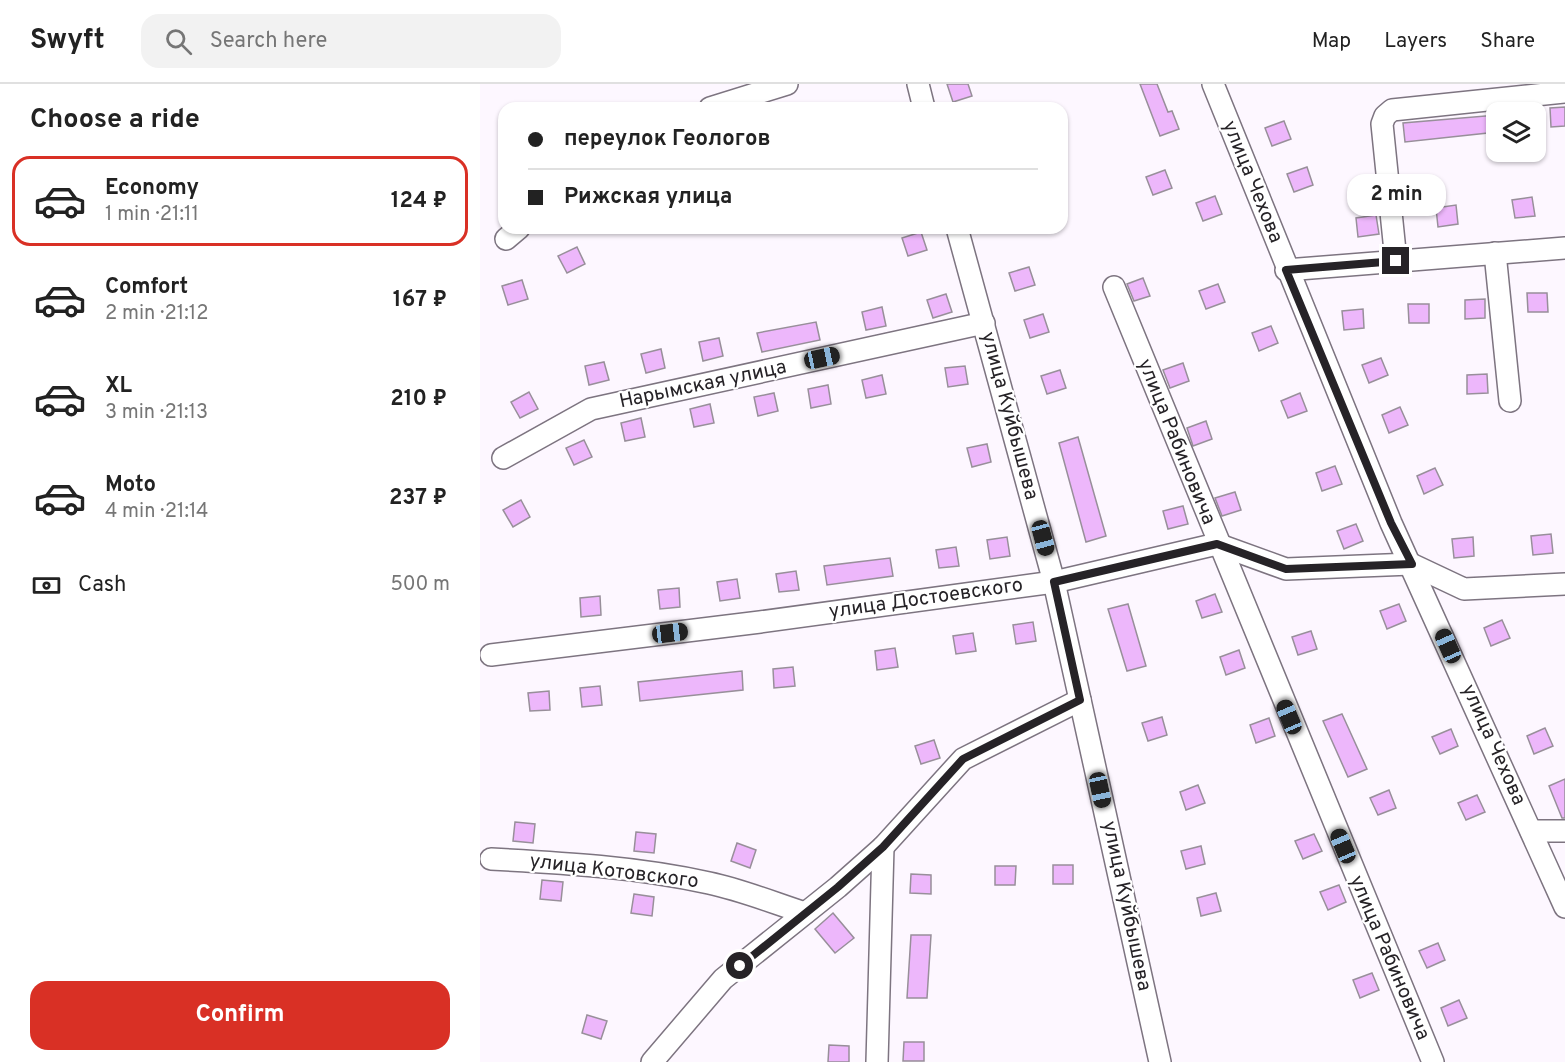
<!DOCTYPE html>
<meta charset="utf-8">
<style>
body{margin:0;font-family:Overpass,sans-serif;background:#f2f2f2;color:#222;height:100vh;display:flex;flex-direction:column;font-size:22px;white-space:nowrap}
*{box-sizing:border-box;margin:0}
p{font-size:20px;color:#767676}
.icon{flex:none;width:33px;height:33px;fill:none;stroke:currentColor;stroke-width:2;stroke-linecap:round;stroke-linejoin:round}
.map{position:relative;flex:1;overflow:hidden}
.side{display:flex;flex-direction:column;background:#fff;width:480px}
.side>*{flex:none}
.hud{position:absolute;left:18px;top:18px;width:570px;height:132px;border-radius:18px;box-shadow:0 2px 4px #0004;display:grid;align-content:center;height:132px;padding:0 30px;background:#fff}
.controls{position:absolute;left:1006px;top:18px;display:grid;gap:12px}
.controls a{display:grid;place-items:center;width:60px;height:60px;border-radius:12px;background:#fff;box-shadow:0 2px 4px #0004;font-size:30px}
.end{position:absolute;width:27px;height:27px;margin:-14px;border:8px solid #262327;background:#fff;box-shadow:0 0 0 3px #fff}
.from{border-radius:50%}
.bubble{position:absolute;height:42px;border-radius:18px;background:#fff;box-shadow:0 2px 4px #0004;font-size:20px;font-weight:700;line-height:42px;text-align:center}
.car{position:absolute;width:18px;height:36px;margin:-18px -9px;border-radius:8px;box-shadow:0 0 4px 2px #0007;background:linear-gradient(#222 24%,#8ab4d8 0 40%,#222 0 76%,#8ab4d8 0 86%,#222 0)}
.hud b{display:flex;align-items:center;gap:21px;height:57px;font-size:22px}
.hud b+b{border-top:2px solid #e0e0e0}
.hud i{width:15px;height:15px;background:#222}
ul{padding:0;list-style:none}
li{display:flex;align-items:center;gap:18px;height:90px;margin:0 12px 9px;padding:0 18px;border:3px solid transparent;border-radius:18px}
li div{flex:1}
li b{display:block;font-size:22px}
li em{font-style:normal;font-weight:700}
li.current{border-color:#d93025}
li>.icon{width:54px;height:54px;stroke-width:1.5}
h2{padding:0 30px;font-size:27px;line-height:72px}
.pay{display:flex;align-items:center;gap:15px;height:66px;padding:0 30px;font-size:22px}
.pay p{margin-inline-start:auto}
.primary-button{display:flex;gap:12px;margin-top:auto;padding:12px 30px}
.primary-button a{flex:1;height:69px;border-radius:18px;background:#d93025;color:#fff;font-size:24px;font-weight:700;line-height:69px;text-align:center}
header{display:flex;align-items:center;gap:36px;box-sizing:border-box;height:84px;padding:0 30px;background:#fff;border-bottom:2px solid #e0e0e0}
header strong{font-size:28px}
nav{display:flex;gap:33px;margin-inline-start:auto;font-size:21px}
.search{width:420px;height:54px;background:#f2f2f2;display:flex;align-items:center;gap:15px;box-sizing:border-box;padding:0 21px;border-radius:18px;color:#767676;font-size:22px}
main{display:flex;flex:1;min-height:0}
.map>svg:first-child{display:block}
</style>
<header>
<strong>Swyft</strong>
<div class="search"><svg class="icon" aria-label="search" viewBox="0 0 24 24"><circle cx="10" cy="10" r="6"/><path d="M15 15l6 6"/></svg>Search here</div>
<nav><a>Map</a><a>Layers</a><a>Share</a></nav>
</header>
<main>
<section class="side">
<h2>Choose a ride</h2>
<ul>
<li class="current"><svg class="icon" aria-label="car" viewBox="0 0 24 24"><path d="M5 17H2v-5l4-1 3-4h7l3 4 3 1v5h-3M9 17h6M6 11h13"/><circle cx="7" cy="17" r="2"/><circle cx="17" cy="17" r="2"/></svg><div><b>Economy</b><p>1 min · 21:11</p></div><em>124 ₽</em></li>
<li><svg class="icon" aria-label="car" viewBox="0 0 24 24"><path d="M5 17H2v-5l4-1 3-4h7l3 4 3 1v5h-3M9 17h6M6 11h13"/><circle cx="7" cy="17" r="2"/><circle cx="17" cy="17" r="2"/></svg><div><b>Comfort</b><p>2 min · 21:12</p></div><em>167 ₽</em></li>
<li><svg class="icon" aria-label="car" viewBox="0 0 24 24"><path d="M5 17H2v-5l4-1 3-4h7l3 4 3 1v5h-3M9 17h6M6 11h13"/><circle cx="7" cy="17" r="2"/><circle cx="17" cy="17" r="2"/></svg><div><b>XL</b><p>3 min · 21:13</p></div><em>210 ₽</em></li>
<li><svg class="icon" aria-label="car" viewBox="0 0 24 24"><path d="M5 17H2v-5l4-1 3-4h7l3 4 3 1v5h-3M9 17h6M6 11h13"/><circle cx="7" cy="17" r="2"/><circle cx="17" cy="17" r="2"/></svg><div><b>Moto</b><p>4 min · 21:14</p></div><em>237 ₽</em></li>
</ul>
<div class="pay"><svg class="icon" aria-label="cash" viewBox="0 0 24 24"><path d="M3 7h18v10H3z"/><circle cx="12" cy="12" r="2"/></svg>Cash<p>500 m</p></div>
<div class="primary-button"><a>Confirm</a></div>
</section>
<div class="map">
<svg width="1085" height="978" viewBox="0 0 1085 978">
<rect width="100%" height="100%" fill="#fdf7ff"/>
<g fill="#edb7fb" stroke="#988f9a" stroke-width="1.5">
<polygon points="467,0 488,0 492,12 473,18"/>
<polygon points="660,0 677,0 688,28 692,27 699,45 680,52"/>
<polygon points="1085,23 1085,42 1071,43 1070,24"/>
<polygon points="1017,31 1017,48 925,58 923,39"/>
<polygon points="804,37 811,55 792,62 785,44"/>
<polygon points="827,83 833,101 814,108 807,90"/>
<polygon points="685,86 692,104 673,111 666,93"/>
<polygon points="735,112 742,130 723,137 716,119"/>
<polygon points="1052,113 1055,132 1035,134 1032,116"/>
<polygon points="976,121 978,140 958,143 956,124"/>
<polygon points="896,131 899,150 878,153 876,134"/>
<polygon points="441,148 447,166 428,172 422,154"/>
<polygon points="97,163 105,180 87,189 78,172"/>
<polygon points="549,183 555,201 535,207 529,189"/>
<polygon points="663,194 670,212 654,217 647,200"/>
<polygon points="42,196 48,215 28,221 22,202"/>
<polygon points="738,200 745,218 726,225 719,207"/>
<polygon points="1047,209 1067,209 1068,228 1048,228"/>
<polygon points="466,210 472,228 453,234 447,216"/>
<polygon points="1005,215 1005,234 985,235 985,216"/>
<polygon points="928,220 949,220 949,239 929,239"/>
<polygon points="402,223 406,242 386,246 382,228"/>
<polygon points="883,225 884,244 864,246 862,227"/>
<polygon points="563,230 569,248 550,254 544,236"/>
<polygon points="336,238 340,256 282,268 277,249"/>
<polygon points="791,242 798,259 779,267 772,249"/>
<polygon points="239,254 243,272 223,277 219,258"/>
<polygon points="181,265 185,284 166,289 161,270"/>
<polygon points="901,274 908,291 889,299 882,281"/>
<polygon points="124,278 129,296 109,301 105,282"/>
<polygon points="703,279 709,297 690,304 683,286"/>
<polygon points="485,282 488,300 468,303 465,284"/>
<polygon points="580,286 586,304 567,310 561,292"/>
<polygon points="1007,290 1008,309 987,310 987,291"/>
<polygon points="402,291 406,310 386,314 382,296"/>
<polygon points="348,301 351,320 331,324 328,305"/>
<polygon points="49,308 58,325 40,334 31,318"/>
<polygon points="294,309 298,327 278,332 274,313"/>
<polygon points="820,309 827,327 808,334 801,317"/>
<polygon points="230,320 234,339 214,343 210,325"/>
<polygon points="920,323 928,341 909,349 902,331"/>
<polygon points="161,334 165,353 145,357 141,339"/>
<polygon points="726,337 732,355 713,362 707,344"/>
<polygon points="598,353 626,452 606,458 579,359"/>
<polygon points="104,356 112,373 94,381 86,364"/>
<polygon points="507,360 511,378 492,383 487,364"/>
<polygon points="855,382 862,400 842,407 836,389"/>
<polygon points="955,384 963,401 944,410 937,392"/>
<polygon points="755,408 761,426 742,432 735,414"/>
<polygon points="41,416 50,433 33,443 23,426"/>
<polygon points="703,422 708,440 688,445 683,427"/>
<polygon points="876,440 883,457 864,465 857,447"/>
<polygon points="1071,450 1073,469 1053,471 1051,452"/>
<polygon points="527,453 530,472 510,475 507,456"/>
<polygon points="993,453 994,472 974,474 972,455"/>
<polygon points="476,463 479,482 459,484 456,466"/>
<polygon points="410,474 413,492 347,501 344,482"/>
<polygon points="316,487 319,506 299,508 296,490"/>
<polygon points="257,495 260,514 240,517 237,498"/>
<polygon points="199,504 200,523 180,525 178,506"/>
<polygon points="735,510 742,528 722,534 716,517"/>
<polygon points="120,512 121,531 101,533 100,514"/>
<polygon points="648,520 666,582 647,587 628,525"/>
<polygon points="919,520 926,537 907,545 900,527"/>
<polygon points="1022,536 1030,554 1011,562 1004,544"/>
<polygon points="553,538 556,557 536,560 533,541"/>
<polygon points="831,547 837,565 818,571 812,553"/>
<polygon points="493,549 496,567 476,570 473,552"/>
<polygon points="415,564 418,583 397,586 395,567"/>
<polygon points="759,566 765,584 746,591 740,573"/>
<polygon points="313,583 315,602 294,604 293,585"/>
<polygon points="262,587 263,606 160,617 158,598"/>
<polygon points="120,602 122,621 102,623 100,604"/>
<polygon points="69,607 70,626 50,627 48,609"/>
<polygon points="862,630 887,685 868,693 843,637"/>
<polygon points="682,633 687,651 668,657 662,639"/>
<polygon points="789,634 795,652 776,659 770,641"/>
<polygon points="1065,644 1073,662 1054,670 1047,652"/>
<polygon points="971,645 978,662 960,670 952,653"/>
<polygon points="454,656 460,674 441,680 435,662"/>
<polygon points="1085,695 1085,734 1082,734 1069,702"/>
<polygon points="718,701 725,719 706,726 700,708"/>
<polygon points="909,706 916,724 898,731 890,714"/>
<polygon points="997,711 1005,728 986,736 978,719"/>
<polygon points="35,738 55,740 53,759 33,757"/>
<polygon points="156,748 176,750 174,769 154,767"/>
<polygon points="834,750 842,767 823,775 815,757"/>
<polygon points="257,759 276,766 270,784 251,777"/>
<polygon points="721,762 725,780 706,785 701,767"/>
<rect x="573" y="781" width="20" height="19"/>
<polygon points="515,782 536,782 535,801 515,801"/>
<polygon points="431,790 451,791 451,810 430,809"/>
<polygon points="62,796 83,798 81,817 60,815"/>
<polygon points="859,801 866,818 848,826 840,808"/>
<polygon points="736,809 741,827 721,832 717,814"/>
<polygon points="154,810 174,813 172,832 151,829"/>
<polygon points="353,829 374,854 355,869 335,845"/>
<polygon points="431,851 451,851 447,914 427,914"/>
<polygon points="958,859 965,876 947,884 939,867"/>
<polygon points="892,889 899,906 880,914 873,896"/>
<polygon points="979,916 987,934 968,942 961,924"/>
<polygon points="107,931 127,937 121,955 102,949"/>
<polygon points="424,958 444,958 444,977 423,977"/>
<polygon points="349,961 369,962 369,978 348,978"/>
</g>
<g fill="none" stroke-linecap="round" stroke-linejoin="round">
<g stroke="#7d7480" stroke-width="24">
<g id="minor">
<polyline points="438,0 444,24"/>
<polyline points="733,0 911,439 1085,823"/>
<polyline points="230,24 307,0"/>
<polyline points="477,144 574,498 680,978"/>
<polyline points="26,155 39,144"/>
<polyline points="1015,169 1030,317"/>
<polyline points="916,177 902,40 905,32 912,26 1085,8"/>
<polyline points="806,186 1085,164"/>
<polyline points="634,203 953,978"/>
<polyline points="23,374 111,325 504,239"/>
<polyline points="11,571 280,538 574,498 737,460 806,485 931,480 984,505 1085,500"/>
<polyline points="1051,747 1085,747"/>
<path d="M11,775c73,4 146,8 218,24 33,7 65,20 96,30"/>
<polyline points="172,978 243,895 358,803 403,763 483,675 600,616"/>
<polyline points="397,978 403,763"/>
</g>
</g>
<use href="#minor" stroke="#fff" stroke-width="21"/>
</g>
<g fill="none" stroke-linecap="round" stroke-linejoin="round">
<polyline stroke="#262327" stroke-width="8" points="260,882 358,803 403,763 483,675 600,616 574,498 737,460 806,485 932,480 911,439 806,186 916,177"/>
</g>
<g text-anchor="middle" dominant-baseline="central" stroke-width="4.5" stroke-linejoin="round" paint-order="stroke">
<g font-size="20" fill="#262327" stroke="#fff">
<text transform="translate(772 98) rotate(68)">улица Чехова</text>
<text transform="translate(223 301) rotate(-12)">Нарымская улица</text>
<text transform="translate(529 332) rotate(75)">улица Куйбышева</text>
<text transform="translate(696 358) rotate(68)">улица Рабиновича</text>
<text transform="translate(446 515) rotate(-8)">улица Достоевского</text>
<text transform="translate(1013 661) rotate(66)">улица Чехова</text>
<text transform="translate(134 788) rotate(7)">улица Котовского</text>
<text transform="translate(646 822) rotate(78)">улица Куйбышева</text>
<text transform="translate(909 874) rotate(67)">улица Рабиновича</text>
</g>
</g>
</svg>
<div class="controls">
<a><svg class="icon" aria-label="layers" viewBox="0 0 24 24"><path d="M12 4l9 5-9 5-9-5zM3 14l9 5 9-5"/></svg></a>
</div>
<i class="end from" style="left:260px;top:882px"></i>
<i class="end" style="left:916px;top:177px"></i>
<div class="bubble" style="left:867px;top:90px;width:99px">2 min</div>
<i class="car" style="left:342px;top:274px;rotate:78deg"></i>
<i class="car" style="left:563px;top:454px;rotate:165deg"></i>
<i class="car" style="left:190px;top:549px;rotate:83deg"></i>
<i class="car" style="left:968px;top:562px;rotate:336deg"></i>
<i class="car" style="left:809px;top:633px;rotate:337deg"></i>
<i class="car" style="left:620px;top:706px;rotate:168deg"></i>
<i class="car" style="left:863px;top:762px;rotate:337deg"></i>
<div class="hud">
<b><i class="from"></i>переулок Геологов</b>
<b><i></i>Рижская улица</b>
</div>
</div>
</main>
